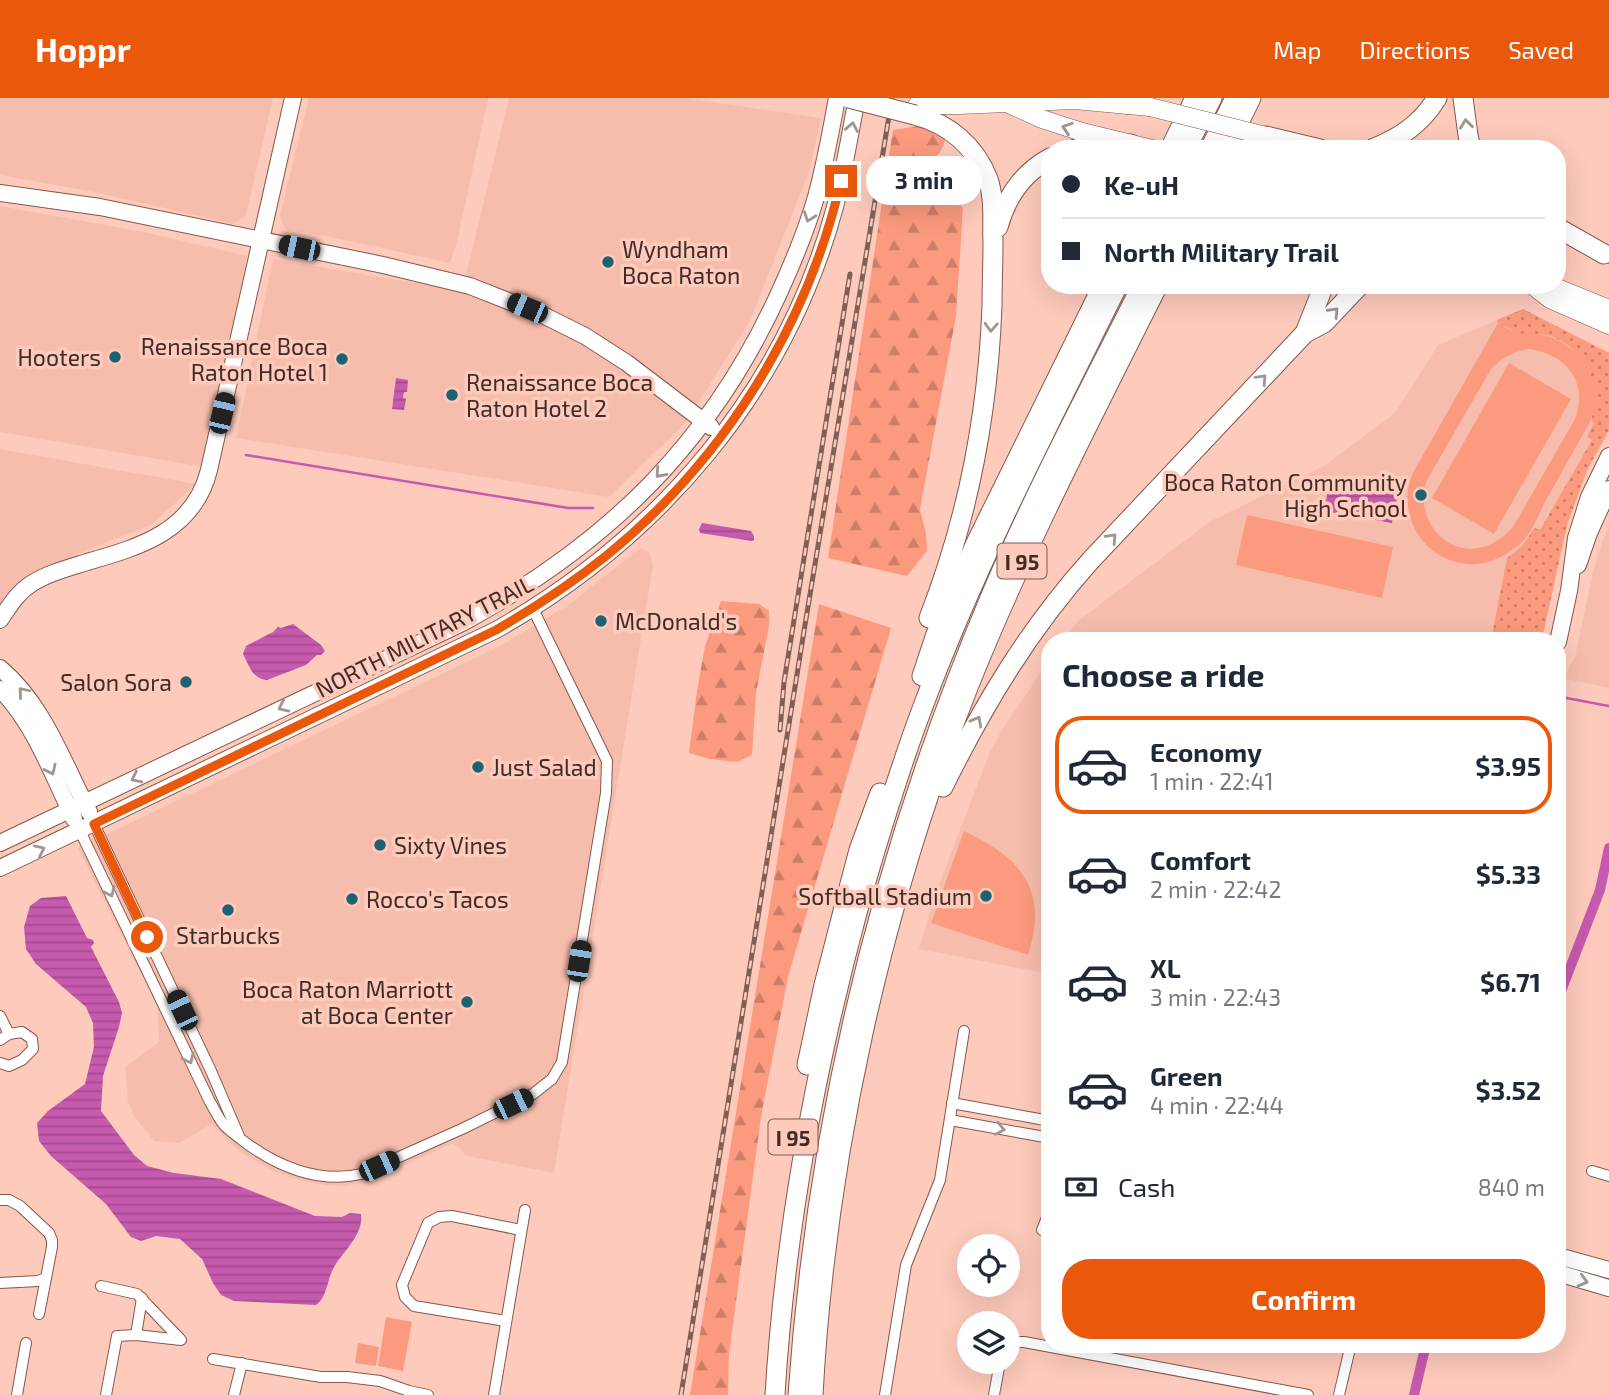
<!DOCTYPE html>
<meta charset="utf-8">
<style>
body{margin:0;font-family:"Exo 2",sans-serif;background:#f6f6f7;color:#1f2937;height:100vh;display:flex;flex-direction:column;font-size:26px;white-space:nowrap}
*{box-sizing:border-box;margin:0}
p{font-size:23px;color:#747a83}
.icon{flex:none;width:38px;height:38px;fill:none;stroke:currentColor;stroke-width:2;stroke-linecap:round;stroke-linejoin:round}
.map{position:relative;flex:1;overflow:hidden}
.drawer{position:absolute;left:1041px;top:534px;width:525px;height:721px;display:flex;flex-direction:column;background:#fff;border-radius:28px;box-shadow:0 7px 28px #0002}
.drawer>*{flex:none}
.top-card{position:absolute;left:1041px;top:42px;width:525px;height:154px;border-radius:28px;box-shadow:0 7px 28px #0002;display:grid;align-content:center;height:154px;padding:0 21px;background:#fff}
.tools{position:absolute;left:957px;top:1136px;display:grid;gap:14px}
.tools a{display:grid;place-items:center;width:63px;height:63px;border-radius:50%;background:#fff;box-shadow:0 7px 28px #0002;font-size:35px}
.end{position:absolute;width:32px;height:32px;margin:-16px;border:9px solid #ea580c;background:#fff;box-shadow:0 0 0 4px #fff}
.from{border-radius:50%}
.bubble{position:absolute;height:49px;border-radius:24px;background:#fff;box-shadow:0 7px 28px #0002;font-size:23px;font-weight:700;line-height:49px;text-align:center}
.car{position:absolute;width:21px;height:42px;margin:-21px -10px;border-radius:9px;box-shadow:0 0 5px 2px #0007;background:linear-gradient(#222 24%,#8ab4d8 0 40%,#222 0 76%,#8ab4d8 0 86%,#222 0)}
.top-card b{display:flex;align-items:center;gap:24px;height:66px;font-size:26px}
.top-card b+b{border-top:2px solid #e0e1e3}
.top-card i{width:18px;height:18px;background:#1f2937}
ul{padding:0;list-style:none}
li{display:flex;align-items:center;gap:21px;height:98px;margin:0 14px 10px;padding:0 7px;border:4px solid transparent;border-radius:28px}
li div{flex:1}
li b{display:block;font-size:26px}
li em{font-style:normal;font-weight:700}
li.active{border-color:#ea580c}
li>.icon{width:63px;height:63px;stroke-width:1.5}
h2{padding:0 21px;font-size:32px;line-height:84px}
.pay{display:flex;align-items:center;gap:18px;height:77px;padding:0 21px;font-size:26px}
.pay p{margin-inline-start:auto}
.primary-button{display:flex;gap:14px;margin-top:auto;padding:14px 21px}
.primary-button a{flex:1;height:80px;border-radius:28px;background:#ea580c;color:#fff;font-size:28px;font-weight:700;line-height:80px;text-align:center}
header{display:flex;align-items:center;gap:42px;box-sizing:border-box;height:98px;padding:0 35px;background:#ea580c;color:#fff}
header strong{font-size:33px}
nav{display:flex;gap:38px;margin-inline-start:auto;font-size:24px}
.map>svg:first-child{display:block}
</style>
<header>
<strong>Hoppr</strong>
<nav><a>Map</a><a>Directions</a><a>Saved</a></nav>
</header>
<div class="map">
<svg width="1609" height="1297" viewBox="0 0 1609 1297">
<defs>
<pattern id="grass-dots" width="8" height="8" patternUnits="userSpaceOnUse" patternTransform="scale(1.75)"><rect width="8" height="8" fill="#fb9a7e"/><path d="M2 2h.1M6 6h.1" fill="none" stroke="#cd7e67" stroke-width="1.8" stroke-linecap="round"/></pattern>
<pattern id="forest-firs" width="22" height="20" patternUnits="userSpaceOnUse" patternTransform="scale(1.75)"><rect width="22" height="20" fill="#fb9a7e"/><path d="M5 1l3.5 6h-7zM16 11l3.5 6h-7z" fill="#cd7e67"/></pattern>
<pattern id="water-rules" width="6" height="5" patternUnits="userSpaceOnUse" patternTransform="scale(1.75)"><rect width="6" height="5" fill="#c65aae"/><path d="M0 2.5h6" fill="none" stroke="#a24b8d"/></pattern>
</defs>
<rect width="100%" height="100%" fill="#fdcabb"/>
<g fill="#f7bdac">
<polygon points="0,0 273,0 246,117 234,126 99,95 0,77"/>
<polygon points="309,0 488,0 457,144 450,165 340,141 285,131 280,118"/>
<polygon points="509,0 684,0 821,20 809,74 750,223 686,324 609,399 236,340 273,161 462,193"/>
<polygon points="0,108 144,134 247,158 204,369 0,334"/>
<polygon points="1523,211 1609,255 1609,334 1588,372 1567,427 1542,542 1064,542 1078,523 1211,423 1324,368 1395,315 1438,247"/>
<polygon points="0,351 196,386 151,427 94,449 18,485 0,508"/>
<polygon points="1609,429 1609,590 1566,581 1569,568 1575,559 1593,474 1602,444"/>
<polygon points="641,450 649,454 653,467 554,1075 467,1058 453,1045 368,1084 345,1088 325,1087 298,1082 271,1072 245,1057 227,1042 212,1026 179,1045 154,1043 134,1018 128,1004 125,969 159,944 157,908 78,750 502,547 568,507"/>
<polygon points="1050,561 1050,876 919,851 935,797 990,654 1002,632"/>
</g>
<path fill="url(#grass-dots)" d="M1523,211l86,44v77l-22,40 -20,55 -25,114 -1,1h-40l-9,-5 15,-77c13,-8 20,-17 27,-30l6,2 52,-90 -5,-3 7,-14 -3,-2c8,-29 0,-59 -25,-77 -6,-4 -13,-8 -20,-9 -5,-1 -11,0 -16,0 -8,0 -14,-1 -22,2l4,-7 -14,-7 -1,-3z"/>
<g fill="url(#forest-firs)">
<path d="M920,28l25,13c-3,16 -11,20 -25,27l-2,11 23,6 22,25 -7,108 -36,193 6,24 1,18 -20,25 -79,-18 65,-428z"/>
<polygon points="721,503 759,506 769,513 769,528 756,595 752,657 737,664 710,661 689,655 697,593 705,548"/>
<polygon points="819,506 891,530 788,879 761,1019 729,1256 728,1297 690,1297"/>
</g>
<g fill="#fb9a7e" fill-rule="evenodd">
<path d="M1498,225l14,8 -3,5c41,-12 83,16 86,59 1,9 -2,18 -5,27 -15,27 -30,53 -45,80 -6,12 -12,27 -21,38 -3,4 -8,7 -12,10 -15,11 -33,17 -51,13 -42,-7 -66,-55 -47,-92zM1529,251c37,5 60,33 46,70l-62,108c-7,8 -16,15 -27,19 -40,14 -73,-29 -59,-66l64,-111c12,-12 22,-17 38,-20z"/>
<polygon points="1509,265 1571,301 1494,436 1432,400"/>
<polygon points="1247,417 1393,449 1382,500 1236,467"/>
<path d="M964,733c57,27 85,58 64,124l-97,-32z"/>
<polygon points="386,1219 412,1224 403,1273 378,1268"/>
<polygon points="358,1245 379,1249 376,1268 355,1265"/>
</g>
<g fill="url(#water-rules)">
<polygon points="396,280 408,282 407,294 404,294 403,300 406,301 404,312 392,311"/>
<polygon points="1330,382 1398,394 1392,425 1324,413"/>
<polygon points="702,425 751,433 754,438 754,442 752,443 700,435 699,431"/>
<path d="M293,526l28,21 4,6 -4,4h-4l-11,10 -39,15c-15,-1 -18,-15 -24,-26l3,-8 27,-14 5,-5 3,1z"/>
<path d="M66,798l21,42 6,2 1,3 -3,4 28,55 3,11 -3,14 -16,49 -2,35 33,44 13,11 27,7 47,6 94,37 27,1 8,-4 11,1c3,21 -19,38 -28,55 -6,12 -6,28 -17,36l-82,-4 -13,-6 -8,-12 -11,-24 -22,-20 -24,-3 -15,5 -10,-4 -25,-33 -55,-48 -12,-15 -2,-18 11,-12 37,-27 9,-37 -1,-24 -7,-16 -50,-43 -10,-15 -2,-22 6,-21 11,-8z"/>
</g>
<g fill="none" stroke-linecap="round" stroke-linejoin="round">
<g stroke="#c65aae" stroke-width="2.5">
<polyline points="246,357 568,410 593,410"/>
<polyline points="1561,599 1609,608"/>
</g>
<g stroke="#c65aae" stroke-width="10">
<polyline points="1558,901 1600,792 1609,750"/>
<polyline points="1414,1297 1426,1246"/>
</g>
<g stroke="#84584b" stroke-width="12">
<g id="street">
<polyline points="94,726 211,973 239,1038"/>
<path d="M80,733l130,271c5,8 9,18 15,24 5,5 11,9 17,14 34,26 76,44 119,34l103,-46 69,-34 19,-15 10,-17 44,-269 1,-32 -74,-152"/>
<polyline points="0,918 9,936"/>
<polyline points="0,942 9,936 22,934 32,941 33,951 22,962 9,968 0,965"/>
<polyline points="952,1005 1050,1023"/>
<polyline points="950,1022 1050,1040"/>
<polyline points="1592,1073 1609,1078"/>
<polyline points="0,1102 9,1102 20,1108 49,1135 52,1142 52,1149 39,1216"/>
<polyline points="1042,1132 1050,1112"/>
<polyline points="0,1185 38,1183 46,1180"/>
<polyline points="101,1188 137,1196 181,1242 136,1237 117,1238 106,1297"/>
<polyline points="506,1223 414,1208 405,1199 402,1187 428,1125 439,1119 452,1118 521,1132"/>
<polyline points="136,1237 142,1200"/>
<polyline points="1008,1248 1014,1244 1024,1244 1308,1297"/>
<polyline points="213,1261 321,1279 347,1279 380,1283 409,1293 428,1297"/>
<polyline points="17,1297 26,1245"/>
<polyline points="234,1297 242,1265"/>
<polyline points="494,1297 525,1112"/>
<polyline points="885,1297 906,1167 940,1082 964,933"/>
<polyline points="994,1297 1000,1264"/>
<polyline points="1339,1297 1351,1246"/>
</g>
</g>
<g stroke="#84584b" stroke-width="18">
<g id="secondary">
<polyline points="0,95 100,109 383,167 470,188 541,216 585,238 627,265 711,329"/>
<polyline points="1578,467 1589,435 1609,391"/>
<path d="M0,522c9,-13 17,-27 31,-36 17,-11 37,-16 56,-22 53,-15 107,-31 122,-92l84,-372"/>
<polyline points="1558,544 1569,493 1576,440 1589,399 1609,358"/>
<path d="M0,570c44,37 63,94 89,144"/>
<path d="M0,591c35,36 52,85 74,130"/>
<path d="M0,745l464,-221c145,-79 248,-180 316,-331 14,-31 27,-62 36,-94 9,-33 15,-66 21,-99"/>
<path d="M0,770l496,-238c164,-93 289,-239 339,-423 9,-36 15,-73 22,-109"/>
<polyline points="1558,1158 1609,1172"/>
<polyline points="1558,1175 1609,1190"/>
</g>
</g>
<g stroke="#84584b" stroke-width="19">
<g id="primary">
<polyline points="1009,6 1042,21 1082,34 1152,51"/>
<polyline points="917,7 959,7 1075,2 1150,9"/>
<polyline points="1532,187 1550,201 1609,227"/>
<polyline points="1550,187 1609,211"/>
</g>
</g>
<g stroke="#84584b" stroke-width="21">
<g id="highway">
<polyline points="1114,0 1127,6"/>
<polyline points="1463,0 1468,37 1471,51"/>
<path d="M915,17c34,9 60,31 73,64 7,21 4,42 5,63 0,22 -1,43 -1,64 -4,107 -24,212 -63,312"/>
<polyline points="1266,38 1320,51"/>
<polyline points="1075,51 1098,47 1131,46"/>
<polyline points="1170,51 1195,0"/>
<polyline points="1186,51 1212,0"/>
<polyline points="1210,51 1235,0"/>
<polyline points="1226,51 1251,0"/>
<path d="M1372,51c28,-11 49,-25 65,-51"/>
<path d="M998,129c8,-30 25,-54 52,-69"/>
<polyline points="1558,130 1604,156"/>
<polyline points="1305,235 1324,187"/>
<polyline points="922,578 936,536 975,447 1103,187"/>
<path d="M943,689c41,-83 86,-158 148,-227l214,-227 19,-10 36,-38"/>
<polyline points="807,967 824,887 850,786 859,752 880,695"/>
<path d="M775,1297c10,-165 40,-327 83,-486 20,-70 41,-140 67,-208 54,-143 125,-279 193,-416"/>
<path d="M798,1297c19,-277 84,-542 192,-797 45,-107 100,-209 152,-313"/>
<path d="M813,1297c13,-239 68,-488 156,-710 55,-137 123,-268 189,-400"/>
</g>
</g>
<use href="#street" stroke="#fff" stroke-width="10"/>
<use href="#secondary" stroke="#fff" stroke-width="16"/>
<use href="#primary" stroke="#fff" stroke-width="18"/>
<use href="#highway" stroke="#fff" stroke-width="19"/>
<g stroke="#7e6057" stroke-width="5">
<g id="rail">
<polyline points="780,632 784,584 850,176"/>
<polyline points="681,1297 804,533 892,0"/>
</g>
</g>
<use href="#rail" stroke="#fdcabb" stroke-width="2.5" stroke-dasharray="8" stroke-linecap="butt"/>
<g stroke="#84584b" stroke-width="19" stroke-linecap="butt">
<polyline id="primary-bridge" points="1150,9 1266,38"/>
</g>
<g stroke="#84584b" stroke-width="21" stroke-linecap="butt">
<polyline id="highway-bridge" points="849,0 915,17"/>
</g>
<use href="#primary-bridge" stroke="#fff" stroke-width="18"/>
<use href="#highway-bridge" stroke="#fff" stroke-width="19"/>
</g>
<defs><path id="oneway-chevron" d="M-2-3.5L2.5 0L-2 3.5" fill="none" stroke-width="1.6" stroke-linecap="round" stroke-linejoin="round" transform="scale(1.75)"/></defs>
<g stroke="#9f9692">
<use href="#oneway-chevron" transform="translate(1466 26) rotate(-97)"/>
<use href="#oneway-chevron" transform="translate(852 29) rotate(-80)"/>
<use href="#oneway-chevron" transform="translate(1067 30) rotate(-162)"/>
<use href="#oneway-chevron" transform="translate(809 119) rotate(110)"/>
<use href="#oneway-chevron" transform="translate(1334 214) rotate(-47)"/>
<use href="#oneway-chevron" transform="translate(991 229) rotate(93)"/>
<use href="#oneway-chevron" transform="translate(1262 281) rotate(-47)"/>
<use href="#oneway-chevron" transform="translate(660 375) rotate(132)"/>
<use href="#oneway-chevron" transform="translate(1112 440) rotate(-47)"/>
<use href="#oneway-chevron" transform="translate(23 594) rotate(-130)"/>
<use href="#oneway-chevron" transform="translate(283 609) rotate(155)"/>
<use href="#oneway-chevron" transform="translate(977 623) rotate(-61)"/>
<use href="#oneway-chevron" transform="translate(51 672) rotate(65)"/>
<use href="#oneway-chevron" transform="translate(136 680) rotate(154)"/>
<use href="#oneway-chevron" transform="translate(40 752) rotate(-25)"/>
<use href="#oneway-chevron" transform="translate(110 794) rotate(64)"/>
<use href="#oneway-chevron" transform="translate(189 961) rotate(64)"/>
<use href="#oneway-chevron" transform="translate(1000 1031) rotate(11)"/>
<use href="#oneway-chevron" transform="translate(1583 1183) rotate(15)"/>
</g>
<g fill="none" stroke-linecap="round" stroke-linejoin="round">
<path stroke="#ea580c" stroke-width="9" d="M147,839l-53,-113 402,-194c38,-22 75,-46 110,-74 116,-94 201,-228 235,-375"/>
</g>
<g fill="#1c6273" stroke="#fdcabb" stroke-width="2.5">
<circle cx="608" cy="164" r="7"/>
<circle cx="115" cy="259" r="7"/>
<circle cx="342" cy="261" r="7"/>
<circle cx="452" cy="297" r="7"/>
<circle cx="1421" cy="397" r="7"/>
<circle cx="601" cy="523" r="7"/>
<circle cx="186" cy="584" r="7"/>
<circle cx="478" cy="669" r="7"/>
<circle cx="380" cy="747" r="7"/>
<circle cx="986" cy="798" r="7"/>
<circle cx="352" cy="801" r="7"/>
<circle cx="228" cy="812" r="7"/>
<circle cx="467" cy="904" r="7"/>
</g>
<g text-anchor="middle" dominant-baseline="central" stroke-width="7" stroke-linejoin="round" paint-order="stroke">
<g fill="#fdcabb" stroke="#785b53" stroke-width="2">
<rect x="997.5" y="445.5" width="49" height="35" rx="5"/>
<rect x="768.5" y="1021.5" width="49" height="35" rx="5"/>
</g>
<g font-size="21" font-weight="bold" fill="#3f2c26">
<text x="1022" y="463">I 95</text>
<text x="793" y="1039">I 95</text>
</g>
<g font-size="23" fill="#3f2c26" stroke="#fdcabb" text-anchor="start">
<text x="622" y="151">Wyndham<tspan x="622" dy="26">Boca Raton</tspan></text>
<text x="328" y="248" text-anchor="end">Renaissance Boca<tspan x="328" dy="26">Raton Hotel 1</tspan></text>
<text x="101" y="259" text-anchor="end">Hooters</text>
<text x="466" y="284">Renaissance Boca<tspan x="466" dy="26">Raton Hotel 2</tspan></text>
<text x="1407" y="384" text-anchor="end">Boca Raton Community<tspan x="1407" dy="26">High School</tspan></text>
<text x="615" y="523">McDonald's</text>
<text x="172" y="584" text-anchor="end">Salon Sora</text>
<text x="492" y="669">Just Salad</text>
<text x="394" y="747">Sixty Vines</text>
<text x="972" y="798" text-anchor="end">Softball Stadium</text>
<text x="366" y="801">Rocco's Tacos</text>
<text x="228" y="837" text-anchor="middle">Starbucks</text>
<text x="453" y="891" text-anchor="end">Boca Raton Marriott<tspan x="453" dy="26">at Boca Center</tspan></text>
</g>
<g font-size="23" fill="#3f2c26" stroke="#fdcabb">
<text transform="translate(424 538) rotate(-27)">NORTH MILITARY TRAIL</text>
</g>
</g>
</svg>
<div class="tools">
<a><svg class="icon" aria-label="locate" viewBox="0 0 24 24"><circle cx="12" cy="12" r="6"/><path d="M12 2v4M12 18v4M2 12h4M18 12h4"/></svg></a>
<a><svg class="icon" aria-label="layers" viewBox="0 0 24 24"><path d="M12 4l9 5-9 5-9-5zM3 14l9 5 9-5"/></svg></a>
</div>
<i class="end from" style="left:147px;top:839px"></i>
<i class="end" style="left:841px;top:83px"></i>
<div class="bubble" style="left:866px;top:58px;width:116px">3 min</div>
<i class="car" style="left:299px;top:150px;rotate:282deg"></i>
<i class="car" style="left:527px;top:210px;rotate:293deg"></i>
<i class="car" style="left:222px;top:315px;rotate:13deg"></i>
<i class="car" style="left:579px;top:863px;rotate:9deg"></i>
<i class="car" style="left:182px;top:912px;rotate:335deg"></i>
<i class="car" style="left:513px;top:1006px;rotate:64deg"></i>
<i class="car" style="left:379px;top:1068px;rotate:66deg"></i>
<div class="top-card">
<b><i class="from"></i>Ke-uH</b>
<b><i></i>North Military Trail</b>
</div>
<section class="drawer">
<h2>Choose a ride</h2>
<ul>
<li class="active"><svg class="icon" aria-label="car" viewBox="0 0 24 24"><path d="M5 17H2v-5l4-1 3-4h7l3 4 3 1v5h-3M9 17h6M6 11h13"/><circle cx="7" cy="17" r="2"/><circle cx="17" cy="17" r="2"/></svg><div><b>Economy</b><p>1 min · 22:41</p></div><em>$3.95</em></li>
<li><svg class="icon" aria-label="car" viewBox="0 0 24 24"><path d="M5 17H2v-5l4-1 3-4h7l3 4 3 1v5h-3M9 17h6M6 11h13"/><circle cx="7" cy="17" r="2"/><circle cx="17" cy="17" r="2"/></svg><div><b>Comfort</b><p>2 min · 22:42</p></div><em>$5.33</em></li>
<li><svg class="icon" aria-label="car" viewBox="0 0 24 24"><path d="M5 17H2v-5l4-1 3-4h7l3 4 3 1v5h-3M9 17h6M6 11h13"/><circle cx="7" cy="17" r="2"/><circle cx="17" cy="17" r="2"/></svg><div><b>XL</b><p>3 min · 22:43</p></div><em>$6.71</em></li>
<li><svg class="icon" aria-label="car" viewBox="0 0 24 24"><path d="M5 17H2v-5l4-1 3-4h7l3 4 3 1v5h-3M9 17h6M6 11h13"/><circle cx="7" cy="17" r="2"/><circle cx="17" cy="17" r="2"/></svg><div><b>Green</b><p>4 min · 22:44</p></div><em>$3.52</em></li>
</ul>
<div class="pay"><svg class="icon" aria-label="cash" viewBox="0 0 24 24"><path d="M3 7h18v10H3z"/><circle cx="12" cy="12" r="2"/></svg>Cash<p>840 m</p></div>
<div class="primary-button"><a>Confirm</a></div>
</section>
</div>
